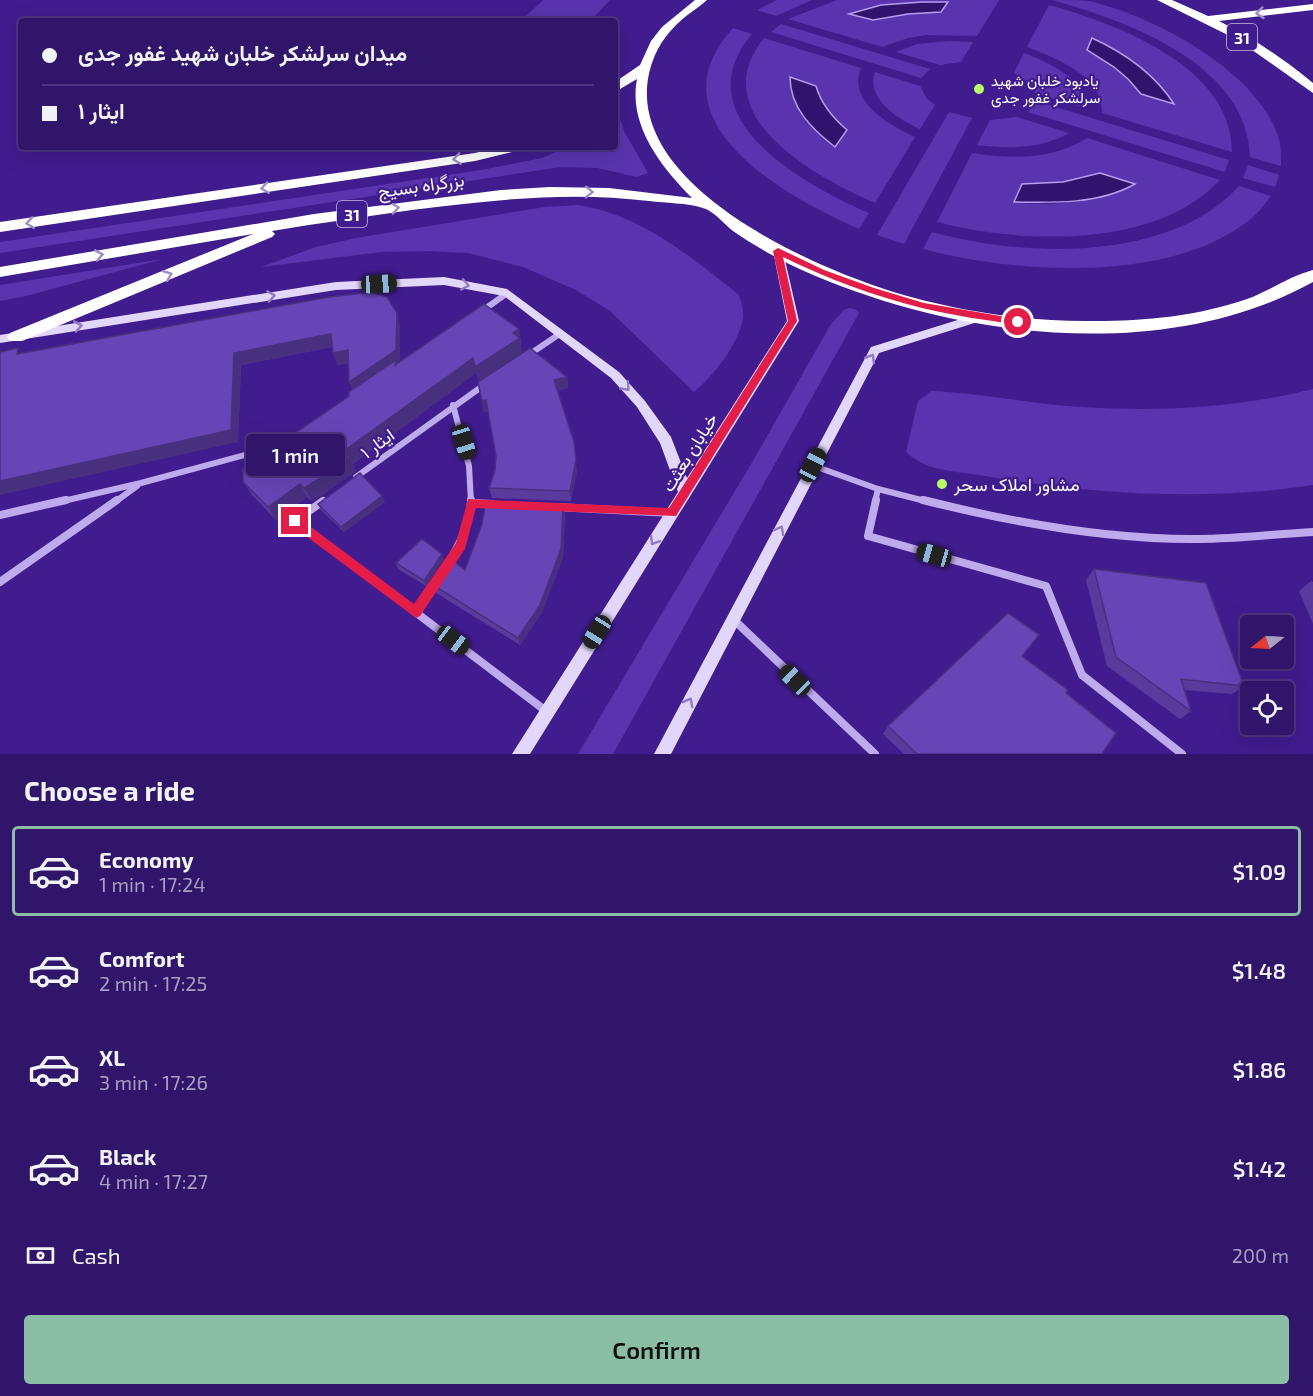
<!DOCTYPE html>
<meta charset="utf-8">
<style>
body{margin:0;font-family:"Exo 2",Vazirmatn,sans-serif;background:#3d2272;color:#f1f3f6;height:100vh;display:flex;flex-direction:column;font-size:22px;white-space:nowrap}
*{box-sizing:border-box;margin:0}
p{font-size:20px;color:#a89fc1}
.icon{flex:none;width:33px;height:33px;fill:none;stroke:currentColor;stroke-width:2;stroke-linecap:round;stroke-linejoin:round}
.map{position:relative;height:754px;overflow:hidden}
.details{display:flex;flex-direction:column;background:#31156a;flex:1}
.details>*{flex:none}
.guide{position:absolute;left:18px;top:18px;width:600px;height:132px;border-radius:6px;box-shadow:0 6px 24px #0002,0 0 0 2px #4c347e;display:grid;align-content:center;height:132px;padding:0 24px;background:#31156a}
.needle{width:39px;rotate:252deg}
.buttons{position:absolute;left:1240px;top:615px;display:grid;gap:12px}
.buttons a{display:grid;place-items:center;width:54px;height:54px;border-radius:6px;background:#31156a;box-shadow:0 6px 24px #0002,0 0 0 2px #4c347e;font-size:30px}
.end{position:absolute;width:27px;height:27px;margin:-14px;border:8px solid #e11d48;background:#fff;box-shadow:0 0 0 3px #fff}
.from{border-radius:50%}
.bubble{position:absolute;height:42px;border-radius:6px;background:#31156a;box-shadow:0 6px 24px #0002,0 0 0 2px #4c347e;font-size:20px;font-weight:600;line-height:42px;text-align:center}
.car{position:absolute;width:18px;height:36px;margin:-18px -9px;border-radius:8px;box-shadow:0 0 4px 2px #0007;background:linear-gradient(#222 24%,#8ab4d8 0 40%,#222 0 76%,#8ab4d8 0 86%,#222 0)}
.guide b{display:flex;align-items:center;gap:21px;height:57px;font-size:22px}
.guide b+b{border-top:2px solid #4c347e}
.guide i{width:15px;height:15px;background:#f1f3f6}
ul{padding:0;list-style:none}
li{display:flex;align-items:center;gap:18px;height:90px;margin:0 12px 9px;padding:0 12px;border:3px solid transparent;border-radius:6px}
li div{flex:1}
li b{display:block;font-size:22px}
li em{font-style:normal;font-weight:600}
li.current{border-color:#8abfa5}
li>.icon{width:54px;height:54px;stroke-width:1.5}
h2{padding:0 24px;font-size:27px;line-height:72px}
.pay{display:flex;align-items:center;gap:15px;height:66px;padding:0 24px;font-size:22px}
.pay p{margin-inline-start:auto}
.primary-button{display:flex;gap:12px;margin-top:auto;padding:12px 24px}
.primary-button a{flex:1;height:69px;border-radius:6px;background:#8abfa5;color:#111;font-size:24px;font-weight:600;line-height:69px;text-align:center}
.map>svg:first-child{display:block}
</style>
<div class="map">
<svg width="1313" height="754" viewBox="0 0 1313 754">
<rect width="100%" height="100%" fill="#411c8e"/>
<g fill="#5934ae" fill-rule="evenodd">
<polygon points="543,0 610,0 590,21 521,21"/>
<polygon points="777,0 812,0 776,16 757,10"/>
<path d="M837,0h162l-22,36 -51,-1 -18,3 -26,9 -94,-28zM922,2h25l-6,10 -52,4 -39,-2 31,-9z"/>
<path d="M1052,0c12,0 25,0 37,1 65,15 174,72 191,142 1,7 1,16 1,23l-31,-9c-2,-93 -123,-136 -198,-157z"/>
<path d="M1049,5c68,19 183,61 183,147l-130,-39c1,-37 -46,-55 -75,-66zM1092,39l44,25 37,39 -32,-9 -13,-15 -14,-12 -27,-16z"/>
<polygon points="781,24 930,69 921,78 771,32"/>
<path d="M733,28l19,6c-71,84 53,151 117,179l-10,16c-73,-32 -211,-108 -126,-201z"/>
<path d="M764,38l97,30c-14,34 29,57 54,69l-40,66c-60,-26 -173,-88 -111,-165zM790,77l26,9c7,18 16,32 31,44l-57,-42z"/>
<polygon points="949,41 973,42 961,62 940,65 896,52 917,44"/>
<path d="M1024,53c23,9 62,25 62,55l-51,-15 -3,-7 -18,-13z"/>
<path d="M875,72l45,14 7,13 8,6 -15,24c-20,-9 -55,-30 -45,-57z"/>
<polygon points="1036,101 1229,160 1225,172 1028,112"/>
<polygon points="949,112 972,118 904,244 877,235"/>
<path d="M1017,117l52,16c-27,16 -62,16 -92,12l13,-25z"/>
<polygon points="616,120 621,121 624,131 648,173 637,177 597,168 561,167 0,253 0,242 481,170 542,158 568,147 615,147"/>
<path d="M1087,138l133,42c-64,69 -198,64 -283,42l35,-69c39,6 81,7 115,-15zM1100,173l34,11c-27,18 -88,23 -120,18l8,-18 41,-2z"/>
<polygon points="1248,165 1279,175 1275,187 1243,178"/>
<path d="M1239,186l32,10c-6,7 -11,15 -18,21 -78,67 -236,57 -330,32l9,-17c92,26 239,30 307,-46z"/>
<path d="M578,205c61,9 114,52 161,90 2,7 5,16 4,23 -4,25 -29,58 -49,74l-84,-81 -34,-21 -53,-23 -55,-14 -42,-2 -45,1 -120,15 55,-20 40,-9 189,-31z"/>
<polygon points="163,259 26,296 0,301 0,285"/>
<polygon points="849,308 855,309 859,313 613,754 578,754 754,459 831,324 844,310"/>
<path d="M1313,389v96c-109,17 -226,9 -334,-10 -25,-4 -54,-4 -73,-23l12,-51 13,-10c51,2 100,13 150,16 78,5 156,1 232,-18z"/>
</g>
<g fill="#31136d" stroke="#b59eef" stroke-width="1.5">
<polygon points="922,2 948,2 941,12 908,14 873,20 849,14 881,5"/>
<path d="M1092,38c33,15 62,35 82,66l-33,-10 -13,-15 -14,-12 -27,-17z"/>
<path d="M790,77l26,9c5,18 17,32 31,44l-12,17c-23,-18 -45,-39 -45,-70z"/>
<path d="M1100,173l35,11c-35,20 -82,19 -121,18l8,-18 41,-2z"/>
</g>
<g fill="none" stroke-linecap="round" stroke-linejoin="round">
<polyline stroke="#bfaaed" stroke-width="5" points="501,298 507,293"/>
<g stroke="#bfaaed" stroke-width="6">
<polyline points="482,311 503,296"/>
<polyline points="527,356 561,333"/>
<polyline points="453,405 469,466 471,502"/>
<polyline points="814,466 878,489 929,502"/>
<polyline points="356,477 484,385"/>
<polyline points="59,502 141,483 282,445"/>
<polyline points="115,502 137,486"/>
<polyline points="875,502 878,489"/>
</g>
<g stroke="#bfaaed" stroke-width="8">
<polyline points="876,500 868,536 1046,586 1082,675 1182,754"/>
<path d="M923,500c87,22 186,40 276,39 38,0 76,-5 114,-7"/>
<polyline points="323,501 295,521 546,711"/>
<polyline points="472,503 492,504"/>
<polyline points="556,507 672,513"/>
<polyline points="0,515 66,500"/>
<path d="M448,564c12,-20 22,-40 23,-64"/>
<polyline points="0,582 117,500"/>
<polyline points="416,612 437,580"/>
<polyline points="734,620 875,754"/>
</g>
<g fill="#e2d7fa" fill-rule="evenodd">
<polygon points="778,248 783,251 799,321 530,754 512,754 678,492 660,443 637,407 611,378 504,296 444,285 336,290 0,343 0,335 336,282 444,277 507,289 619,372 645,401 671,437 687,478 787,321 773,251"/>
<polygon points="980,313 986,317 984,320 879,353 671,754 654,754 871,347"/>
</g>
<g fill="#fff" fill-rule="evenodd">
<path d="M695,0h12c-4,4 -9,7 -14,11 -16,11 -30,26 -38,44 -53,125 167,218 256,242 59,16 123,25 184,24 51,0 103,-5 152,-22 22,-8 43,-23 66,-29v12c-154,85 -370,55 -524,-18 -18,-9 -39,-21 -56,-33 -9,-7 -19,-20 -30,-23 -16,-5 -37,-5 -54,-7 -80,-10 -157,-1 -237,9 -47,7 -93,13 -140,21l3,3 -3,3 -250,104h-12l-3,-4 3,-4 243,-99 -253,43v-10l314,-53 187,-24 49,-3 59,1 83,10c-31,-31 -64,-73 -55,-119l-22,13v-10l25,-17 11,-24 11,-14z"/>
<path d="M1157,0h15l36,16 105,-12v6l-94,11c34,17 65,38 94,62v10l-75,-53z"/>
<polygon points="499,147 522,147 520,150 475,161 0,232 0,222 475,153"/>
</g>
</g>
<g fill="#593b9d">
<polygon points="400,325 400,361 519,329 521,343 476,373 353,464 356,471 324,494 312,501 307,497 276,520 252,495 243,482 349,396 353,390 348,363 338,365 333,353 332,347 241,365 238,442 22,353"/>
<polygon points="567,377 568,388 557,391 577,471 571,501 492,498 489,488 495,470 496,456 488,411 484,412 482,401"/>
<polygon points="385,502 344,532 321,510 318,504"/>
<polygon points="565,514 563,557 542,612 520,645 436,593 433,585 465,570"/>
<polygon points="442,554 444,559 426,586 398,569 396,563"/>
<polygon points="1094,569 1244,686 1232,694 1184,690 1191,711 1180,719 1107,666 1086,580"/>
<polygon points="1311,581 1313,582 1313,624 1299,591"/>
<polygon points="1039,635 1022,656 1066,693 1102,754 904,754 883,734 888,726"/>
</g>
<g fill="#49307f">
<polygon points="397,313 400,325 400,362 354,394 349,382"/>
<polygon points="519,329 522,352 479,382 476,373 353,464 356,471 324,494 312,501 304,488 344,451 473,358"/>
<polygon points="331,334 336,346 241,365 238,442 0,495 0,481 234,353"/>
<polygon points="348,350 352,362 338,365 333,353"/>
<polygon points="567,377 568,388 555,391 554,380"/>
<polygon points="486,400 488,411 484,412 482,401"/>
<polygon points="576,460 577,471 571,501 570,491"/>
<polygon points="300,484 307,497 276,520 268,507"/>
<polygon points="382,496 385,502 344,532 341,527"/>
<polygon points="563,505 565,514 563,557 542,612 520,645 518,638"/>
<polygon points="442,554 444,559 426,586 424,581"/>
</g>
<g fill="#6845b6" stroke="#49307f" stroke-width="1.5">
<polygon points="373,292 387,297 397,313 396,350 349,382 348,350 333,353 331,334 234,353 231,430 0,481 0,352 18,348 17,354 329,297"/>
<polygon points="484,304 519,329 513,333 520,338 475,367 473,358 344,451 349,457 317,480 304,488 300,484 268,507 243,482 243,469 349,396 349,392 396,360 395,365"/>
<polygon points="530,348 567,377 554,380 574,442 576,460 570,491 489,488 495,470 496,456 486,400 482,401 478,382"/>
<polygon points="360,473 382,496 341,527 318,504"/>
<polygon points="486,501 563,505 561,549 540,605 518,638 433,585 451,559 465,570 482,524"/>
<polygon points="422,539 442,554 424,581 396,563"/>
<polygon points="1094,569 1206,583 1244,686 1181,679 1191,711 1116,657"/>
<polygon points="1008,613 1039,635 1022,656 1068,690 1066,693 1116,733 1102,754 917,754 888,726"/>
</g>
<defs><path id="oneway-chevron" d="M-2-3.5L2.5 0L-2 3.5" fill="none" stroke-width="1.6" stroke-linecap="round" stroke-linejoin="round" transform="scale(1.5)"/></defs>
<g stroke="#a08ec6">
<use href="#oneway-chevron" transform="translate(1260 13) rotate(174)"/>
<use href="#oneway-chevron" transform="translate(457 159) rotate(172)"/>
<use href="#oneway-chevron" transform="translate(265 188) rotate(172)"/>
<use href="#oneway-chevron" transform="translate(589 192) rotate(1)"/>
<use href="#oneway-chevron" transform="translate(395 208) rotate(-8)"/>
<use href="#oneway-chevron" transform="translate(30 223) rotate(172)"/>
<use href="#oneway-chevron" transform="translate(99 255) rotate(-10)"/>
<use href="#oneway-chevron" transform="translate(168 275) rotate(-22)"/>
</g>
<g stroke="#927ac4">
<use href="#oneway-chevron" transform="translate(465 285) rotate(11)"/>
<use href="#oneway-chevron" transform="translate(271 296) rotate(-9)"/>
<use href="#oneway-chevron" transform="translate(78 326) rotate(-10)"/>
<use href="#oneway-chevron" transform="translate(871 358) rotate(-58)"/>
<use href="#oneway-chevron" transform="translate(626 387) rotate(47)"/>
<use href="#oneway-chevron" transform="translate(780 530) rotate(-62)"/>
<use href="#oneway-chevron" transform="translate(654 541) rotate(122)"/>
<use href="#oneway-chevron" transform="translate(689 702) rotate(-62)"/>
</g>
<path fill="#e11d48" d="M778,248l46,22 50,18 50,15 94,16 5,3 -5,3c-31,-5 -64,-9 -96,-17 -48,-12 -94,-29 -139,-51l14,64 -121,195 -200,-8 -11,41 -45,67 -4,2 -125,-93v-7h8l115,86 42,-61 12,-44 201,9 119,-187 -15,-70z"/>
<g fill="#b8fd69" stroke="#411c8e" stroke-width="2">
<circle cx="979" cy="89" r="6"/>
<circle cx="942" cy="484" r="6"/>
</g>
<g text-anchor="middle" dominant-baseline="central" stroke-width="4.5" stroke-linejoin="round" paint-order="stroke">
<g font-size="15" fill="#fff" stroke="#411c8e" text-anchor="start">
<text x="991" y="80">یادبود خلبان شهید<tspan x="991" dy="17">سرلشکر غفور جدی</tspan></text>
</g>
<g fill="#411c8e" stroke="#c6bbdd" stroke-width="1.5">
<rect x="1227" y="24" width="30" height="26" rx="4.5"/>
<rect x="337" y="201" width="30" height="26" rx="4.5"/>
</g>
<g font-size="16" font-weight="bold" fill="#fff">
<text x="1242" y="37">31</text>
<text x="352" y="214">31</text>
</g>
<g font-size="18" fill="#fff" stroke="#411c8e">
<text transform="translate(421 185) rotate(-8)">بزرگراه بسیج</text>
<text transform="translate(377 443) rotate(-36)">ایثار ۱</text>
<text transform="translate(689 452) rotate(-58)">خیابان بعثت</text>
</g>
<g font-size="18" fill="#fff" stroke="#411c8e" text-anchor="start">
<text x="954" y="484">مشاور املاک سحر</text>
</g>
</g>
</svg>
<div class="buttons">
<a><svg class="needle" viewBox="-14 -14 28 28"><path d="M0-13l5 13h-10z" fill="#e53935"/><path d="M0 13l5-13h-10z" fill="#a89fc1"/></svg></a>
<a><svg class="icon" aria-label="locate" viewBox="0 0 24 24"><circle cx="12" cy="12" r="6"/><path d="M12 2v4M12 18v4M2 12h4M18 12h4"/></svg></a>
</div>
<i class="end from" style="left:1018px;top:322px"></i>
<i class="end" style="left:295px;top:521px"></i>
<div class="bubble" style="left:246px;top:434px;width:99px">1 min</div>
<i class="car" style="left:379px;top:284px;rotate:87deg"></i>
<i class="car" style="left:464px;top:442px;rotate:163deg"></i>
<i class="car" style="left:813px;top:465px;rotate:28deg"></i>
<i class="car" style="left:934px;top:555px;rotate:286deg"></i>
<i class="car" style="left:597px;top:632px;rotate:212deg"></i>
<i class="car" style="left:453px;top:640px;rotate:127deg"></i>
<i class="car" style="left:795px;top:680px;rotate:314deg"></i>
<div class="guide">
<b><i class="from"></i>میدان سرلشکر خلبان شهید غفور جدی</b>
<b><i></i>ایثار ۱</b>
</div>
</div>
<section class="details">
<h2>Choose a ride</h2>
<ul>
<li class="current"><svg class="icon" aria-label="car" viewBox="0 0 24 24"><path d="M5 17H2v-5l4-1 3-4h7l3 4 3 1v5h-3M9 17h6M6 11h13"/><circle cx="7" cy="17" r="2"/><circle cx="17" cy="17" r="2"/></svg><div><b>Economy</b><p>1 min · 17:24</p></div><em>$1.09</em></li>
<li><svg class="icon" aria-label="car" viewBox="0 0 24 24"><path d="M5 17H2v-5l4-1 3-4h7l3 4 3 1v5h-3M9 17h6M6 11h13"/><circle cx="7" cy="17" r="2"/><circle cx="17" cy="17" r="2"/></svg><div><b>Comfort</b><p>2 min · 17:25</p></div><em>$1.48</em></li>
<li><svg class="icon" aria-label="car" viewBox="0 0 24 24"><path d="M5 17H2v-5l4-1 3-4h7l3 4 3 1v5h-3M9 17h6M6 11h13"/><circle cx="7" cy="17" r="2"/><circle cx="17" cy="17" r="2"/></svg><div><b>XL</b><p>3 min · 17:26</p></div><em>$1.86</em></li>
<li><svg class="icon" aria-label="car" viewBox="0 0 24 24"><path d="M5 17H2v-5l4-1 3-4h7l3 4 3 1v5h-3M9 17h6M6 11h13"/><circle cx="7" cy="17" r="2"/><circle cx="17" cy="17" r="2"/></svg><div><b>Black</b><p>4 min · 17:27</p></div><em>$1.42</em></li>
</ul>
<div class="pay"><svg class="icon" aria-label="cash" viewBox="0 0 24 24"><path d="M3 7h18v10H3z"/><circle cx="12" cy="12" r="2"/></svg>Cash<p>200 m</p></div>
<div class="primary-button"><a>Confirm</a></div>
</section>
